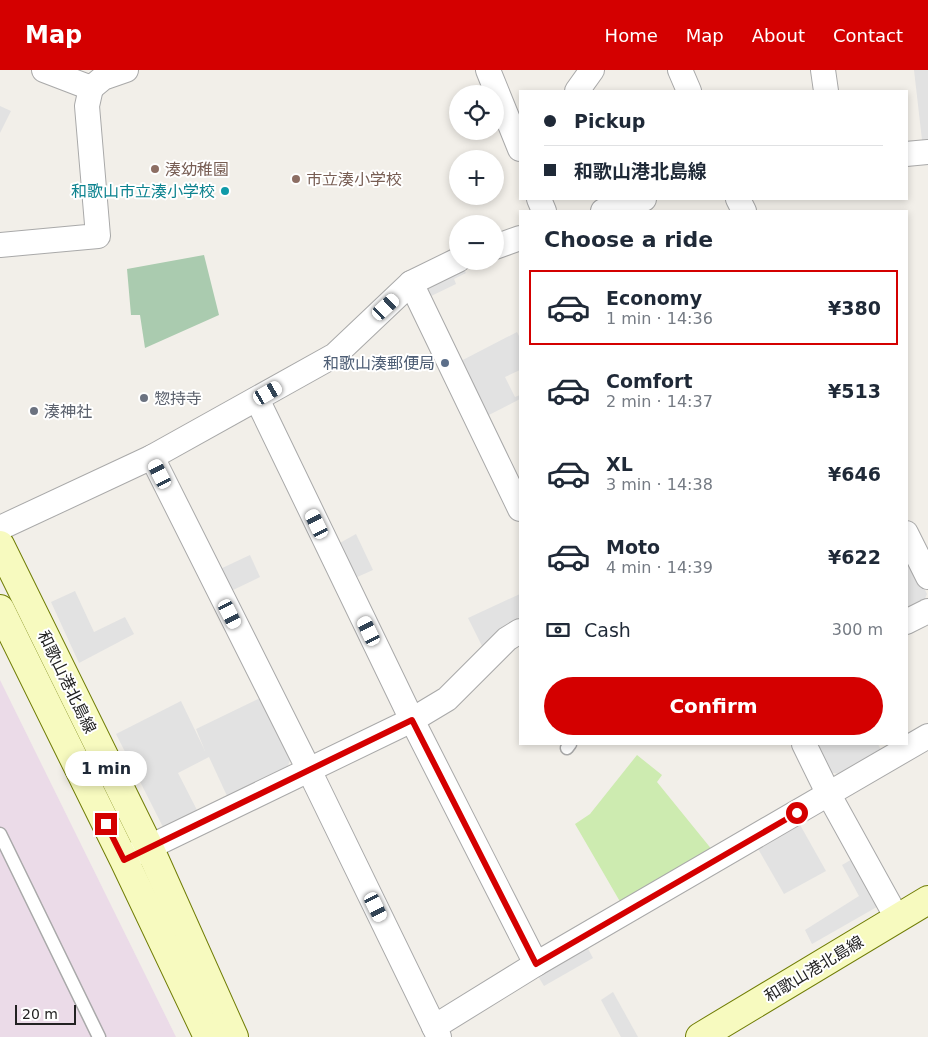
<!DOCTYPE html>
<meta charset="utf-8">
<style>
body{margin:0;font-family:"DejaVu Sans","Noto Sans JP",sans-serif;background:#f2f2f3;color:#1f2937;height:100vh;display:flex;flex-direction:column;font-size:19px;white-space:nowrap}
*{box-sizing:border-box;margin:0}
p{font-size:16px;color:#747a83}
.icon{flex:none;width:28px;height:28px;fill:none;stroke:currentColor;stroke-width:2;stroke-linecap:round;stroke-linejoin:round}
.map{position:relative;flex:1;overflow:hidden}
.details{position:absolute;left:519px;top:140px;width:389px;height:535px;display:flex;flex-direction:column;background:#fff;border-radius:0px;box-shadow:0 2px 8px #0003}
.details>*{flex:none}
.guide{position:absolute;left:519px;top:20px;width:389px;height:110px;border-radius:0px;box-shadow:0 2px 8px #0003;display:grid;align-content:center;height:110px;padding:0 25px;background:#fff}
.fabs{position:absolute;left:449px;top:15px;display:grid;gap:10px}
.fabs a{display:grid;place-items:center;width:55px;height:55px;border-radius:50%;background:#fff;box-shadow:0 2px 8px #0003;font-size:25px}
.scale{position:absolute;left:15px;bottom:12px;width:61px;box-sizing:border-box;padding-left:5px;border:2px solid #222;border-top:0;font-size:14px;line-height:18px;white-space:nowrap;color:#222;-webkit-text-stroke:4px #fff;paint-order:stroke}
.end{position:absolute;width:22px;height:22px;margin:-11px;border:6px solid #d40000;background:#fff;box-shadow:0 0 0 2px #fff}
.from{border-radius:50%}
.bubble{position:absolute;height:35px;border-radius:18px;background:#fff;box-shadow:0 2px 8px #0003;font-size:16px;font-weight:700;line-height:35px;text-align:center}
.car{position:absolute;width:15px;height:30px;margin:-15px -8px;border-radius:6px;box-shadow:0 0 4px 1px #0007;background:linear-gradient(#fff 24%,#345 0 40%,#fff 0 76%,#345 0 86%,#fff 0)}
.guide b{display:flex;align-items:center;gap:18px;height:48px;font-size:19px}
.guide b+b{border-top:1px solid #e0e1e3}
.guide i{width:12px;height:12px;background:#1f2937}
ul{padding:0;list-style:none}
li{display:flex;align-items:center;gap:15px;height:75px;margin:0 10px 8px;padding:0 15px;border:2px solid transparent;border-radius:0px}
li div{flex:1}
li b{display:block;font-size:19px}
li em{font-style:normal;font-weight:700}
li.selected{border-color:#d40000}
li>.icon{width:45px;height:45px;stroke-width:1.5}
h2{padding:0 25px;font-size:22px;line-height:60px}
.pay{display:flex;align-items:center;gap:12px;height:55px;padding:0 25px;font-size:19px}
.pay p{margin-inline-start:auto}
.cta{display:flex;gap:10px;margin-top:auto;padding:10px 25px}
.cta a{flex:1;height:58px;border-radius:30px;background:#d40000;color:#fff;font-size:20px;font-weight:700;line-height:58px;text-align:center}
header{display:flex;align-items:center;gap:30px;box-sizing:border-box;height:70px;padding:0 25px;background:#d40000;color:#fff}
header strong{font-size:24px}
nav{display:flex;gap:28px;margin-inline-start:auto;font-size:18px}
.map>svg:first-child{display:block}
</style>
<header>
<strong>Map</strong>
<nav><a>Home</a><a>Map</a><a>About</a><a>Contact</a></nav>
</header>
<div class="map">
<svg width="928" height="967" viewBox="0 0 928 967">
<rect width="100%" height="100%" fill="#f2efe9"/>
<polygon fill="#ebdbe8" points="0,610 176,967 0,967"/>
<polygon fill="#cdebb0" points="637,685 662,705 657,712 713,781 622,835 575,754 590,744"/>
<polygon fill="#aacbaf" points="204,185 219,245 145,278 140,245 131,245 127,199"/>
<g fill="#e2e2e2">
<polygon points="914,0 928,0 928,69 922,70"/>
<polygon points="0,36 11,41 0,63"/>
<polygon points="463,197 466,203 454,209 456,214 427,228 423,217"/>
<polygon points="517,262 520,268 520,300 505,307 515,327 520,325 520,329 485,347 457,293"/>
<polygon points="356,464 373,500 355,508 338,474"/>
<polygon points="906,482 927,524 922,535 906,541"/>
<polygon points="250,485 260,507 229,522 218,500"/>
<polygon points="75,521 94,562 125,547 134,564 79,593 51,532"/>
<polygon points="520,524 520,547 513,551 483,578 468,548"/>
<polygon points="260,628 290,690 286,702 228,728 209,687 178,703 198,742 164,759 116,664 181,631 205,681 196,659"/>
<polygon points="815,674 878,674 881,680 839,704 828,702"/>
<polygon points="799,753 826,801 784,824 757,777"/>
<polygon points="854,788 882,834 812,874 805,860 859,826 842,795"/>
<polygon points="586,875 593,888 544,916 536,903"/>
<polygon points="613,922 638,967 621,967 601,930"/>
</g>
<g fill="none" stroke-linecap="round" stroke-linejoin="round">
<g stroke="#a9a9a9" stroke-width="15">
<g id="service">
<polyline points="567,678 570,674"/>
<polyline points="0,764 99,967"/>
</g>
</g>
<g stroke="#a9a9a9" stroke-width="26">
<g id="minor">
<polyline points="44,0 91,18 103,8 126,0"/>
<polyline points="488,0 520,79"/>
<polyline points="680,0 689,21"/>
<polyline points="823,0 826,21"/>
<polyline points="577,21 592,0"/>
<polyline points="906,84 928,82"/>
<polyline points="539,129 544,141"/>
<polyline points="738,129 744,141"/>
<polyline points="603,141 644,129"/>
<polyline points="0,175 98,166 87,36 91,18"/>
<polyline points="495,177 520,168"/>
<polyline points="411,213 520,439"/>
<polyline points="257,329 412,650 536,894"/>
<polyline points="152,387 309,700 439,967"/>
<polyline points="0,458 152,387 335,285 411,213 458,190"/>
<polyline points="906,463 928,507"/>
<polyline points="906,552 928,541"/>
<polyline points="804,674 829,725 897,848"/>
<polyline points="133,785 412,650 447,629 507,569 520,561"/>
<polyline points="434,957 536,894 928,666"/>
</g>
</g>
<g stroke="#707d05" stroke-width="30">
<g id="secondary">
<polyline points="0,475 149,777 234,967"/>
<polyline points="0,539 124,790 208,967"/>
<polyline points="700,967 928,830"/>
</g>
</g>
<use href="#service" stroke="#fff" stroke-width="12"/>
<use href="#minor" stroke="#fff" stroke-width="24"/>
<use href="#secondary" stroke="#f7fabf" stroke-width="28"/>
</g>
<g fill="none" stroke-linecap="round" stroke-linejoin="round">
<polyline stroke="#d40000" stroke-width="6" points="106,754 124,790 412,650 536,894 797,743"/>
</g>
<g fill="#8d6e63" stroke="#fff" stroke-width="2">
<circle cx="155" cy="99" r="5"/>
<circle cx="296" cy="109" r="5"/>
</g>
<circle fill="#0f9aa8" stroke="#fff" stroke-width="2" cx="225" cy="121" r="5"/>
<circle fill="#5c6f8a" stroke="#fff" stroke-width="2" cx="445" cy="293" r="5"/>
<g fill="#6b7280" stroke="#fff" stroke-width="2">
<circle cx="144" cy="328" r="5"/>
<circle cx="34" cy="341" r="5"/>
</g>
<g text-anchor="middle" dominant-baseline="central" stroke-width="4" stroke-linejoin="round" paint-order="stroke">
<g font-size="16" fill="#785e54" stroke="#fff" text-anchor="start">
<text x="165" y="99">湊幼稚園</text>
<text x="306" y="109">市立湊小学校</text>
</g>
<g font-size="16" fill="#0d838f" stroke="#fff" text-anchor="end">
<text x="215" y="121">和歌山市立湊小学校</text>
</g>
<g font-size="16" fill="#4e5e75" stroke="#fff" text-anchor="end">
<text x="435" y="293">和歌山湊郵便局</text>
</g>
<g font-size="16" fill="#5b616d" stroke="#fff" text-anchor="start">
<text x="154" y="328">惣持寺</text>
<text x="44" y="341">湊神社</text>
</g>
<g font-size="16" fill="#222" stroke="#fff">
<text transform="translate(67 612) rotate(64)">和歌山港北島線</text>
<text transform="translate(814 899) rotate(-31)">和歌山港北島線</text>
</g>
</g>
</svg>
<div class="fabs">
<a><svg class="icon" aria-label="locate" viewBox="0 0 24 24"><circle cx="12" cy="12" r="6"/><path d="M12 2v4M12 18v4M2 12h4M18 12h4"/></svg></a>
<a>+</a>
<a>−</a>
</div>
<div class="scale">20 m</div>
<i class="end from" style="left:797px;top:743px"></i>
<i class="end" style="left:106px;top:754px"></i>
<div class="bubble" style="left:65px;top:681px;width:82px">1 min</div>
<i class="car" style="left:386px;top:237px;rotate:47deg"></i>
<i class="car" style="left:268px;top:323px;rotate:60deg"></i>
<i class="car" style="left:160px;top:404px;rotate:333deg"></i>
<i class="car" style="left:317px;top:454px;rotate:334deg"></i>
<i class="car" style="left:230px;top:544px;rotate:153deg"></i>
<i class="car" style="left:369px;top:561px;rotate:334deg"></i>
<i class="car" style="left:376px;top:837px;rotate:154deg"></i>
<div class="guide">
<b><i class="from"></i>Pickup</b>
<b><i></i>和歌山港北島線</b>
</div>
<section class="details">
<h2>Choose a ride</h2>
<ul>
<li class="selected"><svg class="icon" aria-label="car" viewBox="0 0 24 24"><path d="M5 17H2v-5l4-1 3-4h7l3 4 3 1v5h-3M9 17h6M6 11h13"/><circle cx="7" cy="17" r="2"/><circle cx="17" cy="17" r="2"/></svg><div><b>Economy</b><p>1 min · 14:36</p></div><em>¥380</em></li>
<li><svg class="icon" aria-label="car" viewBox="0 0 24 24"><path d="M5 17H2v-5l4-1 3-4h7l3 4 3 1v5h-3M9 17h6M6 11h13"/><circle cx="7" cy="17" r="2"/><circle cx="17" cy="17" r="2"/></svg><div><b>Comfort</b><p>2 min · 14:37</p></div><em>¥513</em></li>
<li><svg class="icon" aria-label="car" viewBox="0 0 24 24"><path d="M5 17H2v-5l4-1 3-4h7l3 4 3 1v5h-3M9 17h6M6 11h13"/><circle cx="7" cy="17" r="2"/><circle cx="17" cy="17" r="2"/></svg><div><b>XL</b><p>3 min · 14:38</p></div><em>¥646</em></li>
<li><svg class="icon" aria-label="car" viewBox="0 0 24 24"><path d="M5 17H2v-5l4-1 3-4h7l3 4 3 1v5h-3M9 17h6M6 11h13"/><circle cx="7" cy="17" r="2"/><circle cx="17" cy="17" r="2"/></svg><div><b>Moto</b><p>4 min · 14:39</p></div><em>¥622</em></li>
</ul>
<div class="pay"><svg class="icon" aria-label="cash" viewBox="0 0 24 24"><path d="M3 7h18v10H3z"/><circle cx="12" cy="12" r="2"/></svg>Cash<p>300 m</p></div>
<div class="cta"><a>Confirm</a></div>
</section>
</div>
